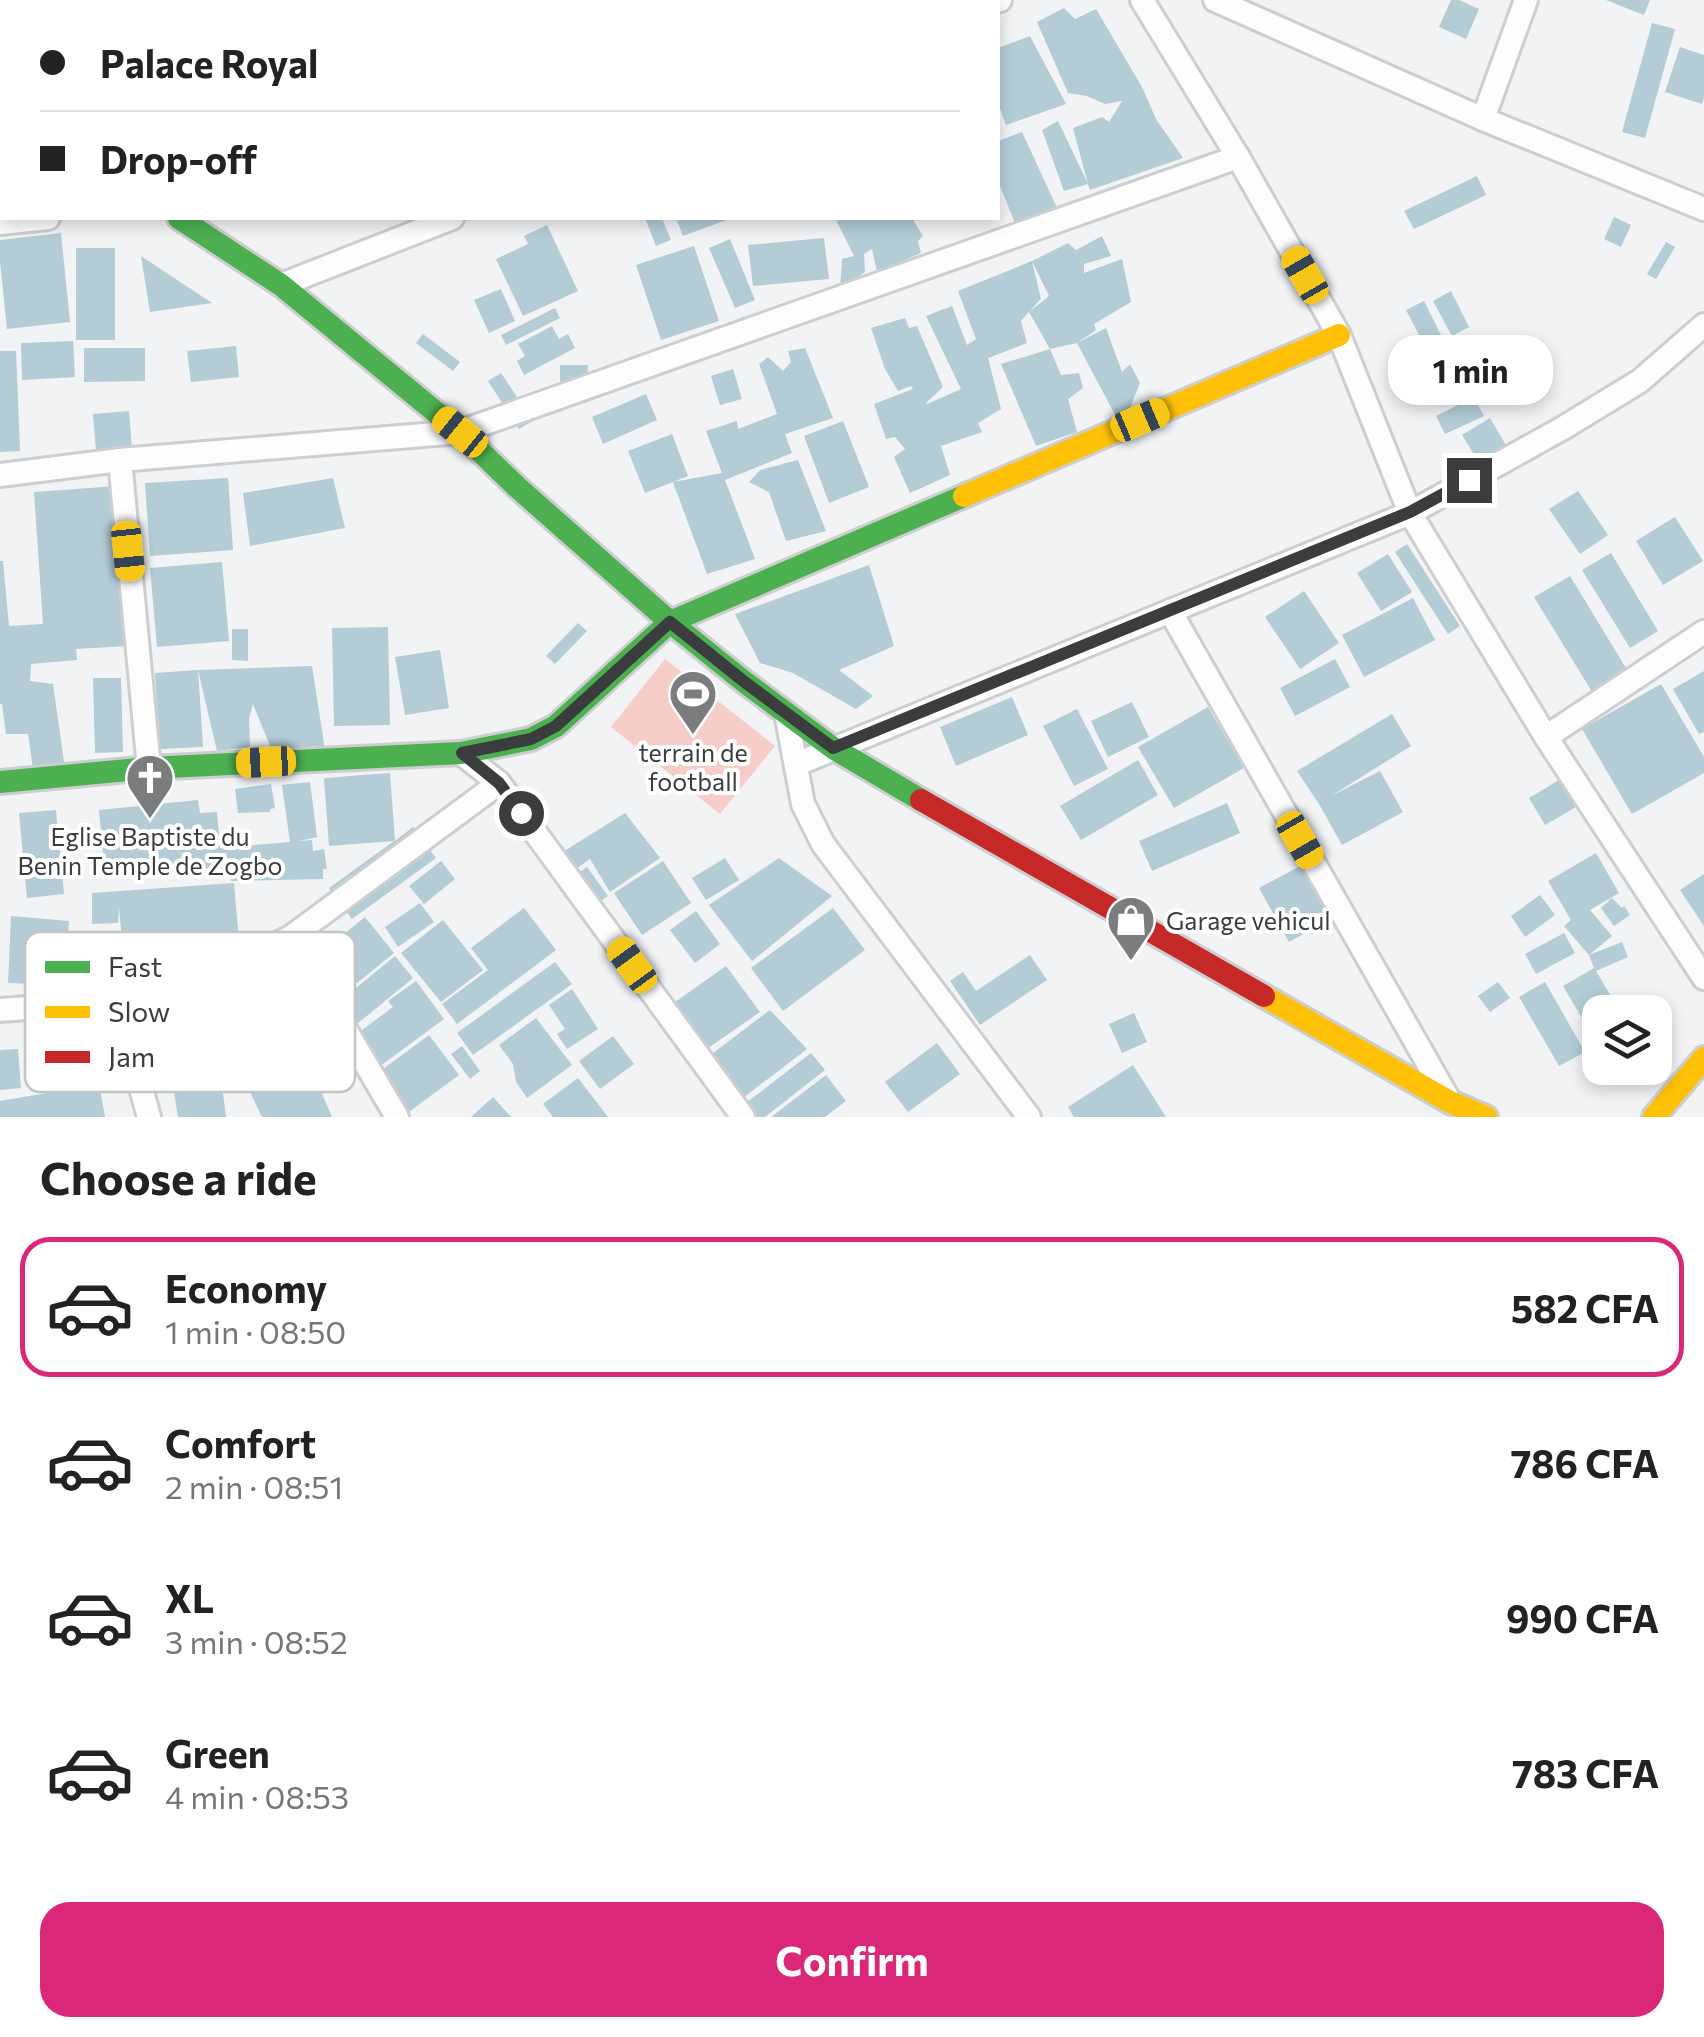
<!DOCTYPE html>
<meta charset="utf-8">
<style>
body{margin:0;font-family:Commissioner,sans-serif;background:#f2f2f2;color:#222;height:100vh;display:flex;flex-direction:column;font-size:38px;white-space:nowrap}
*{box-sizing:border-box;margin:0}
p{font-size:32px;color:#767676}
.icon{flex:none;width:55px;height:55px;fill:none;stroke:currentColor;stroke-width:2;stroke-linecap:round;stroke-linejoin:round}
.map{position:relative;height:1117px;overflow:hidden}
.side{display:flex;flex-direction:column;background:#fff;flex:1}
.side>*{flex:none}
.banner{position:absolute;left:0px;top:0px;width:1000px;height:220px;box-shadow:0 5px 15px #0003;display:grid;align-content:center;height:220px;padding:0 40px;background:#fff}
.buttons{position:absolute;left:1582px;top:995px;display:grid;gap:20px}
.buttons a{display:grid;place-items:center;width:90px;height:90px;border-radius:20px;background:#fff;box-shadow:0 5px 15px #0003;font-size:50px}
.end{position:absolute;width:45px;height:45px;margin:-22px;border:12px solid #3a3c3d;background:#fff;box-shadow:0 0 0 5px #fff}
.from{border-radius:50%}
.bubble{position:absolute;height:70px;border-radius:30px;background:#fff;box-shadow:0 5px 15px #0003;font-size:32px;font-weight:700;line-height:70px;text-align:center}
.car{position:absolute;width:30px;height:60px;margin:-30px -15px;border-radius:12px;box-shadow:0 0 8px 2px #0007;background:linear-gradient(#f5c518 24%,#345 0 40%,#f5c518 0 76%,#345 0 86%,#f5c518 0)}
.banner b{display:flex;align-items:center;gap:35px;height:95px;font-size:38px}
.banner b+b{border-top:2px solid #e0e0e0}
.banner i{width:25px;height:25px;background:#222}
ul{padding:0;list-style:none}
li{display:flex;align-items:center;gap:30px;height:140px;margin:0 20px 15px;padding:0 20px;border:5px solid transparent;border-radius:30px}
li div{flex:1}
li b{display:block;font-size:38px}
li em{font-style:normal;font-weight:700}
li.on{border-color:#db2777}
li>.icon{width:90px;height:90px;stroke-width:1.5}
h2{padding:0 40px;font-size:45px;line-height:120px}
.cta{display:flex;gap:20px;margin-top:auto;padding:20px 40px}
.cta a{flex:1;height:115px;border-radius:30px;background:#db2777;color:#fff;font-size:40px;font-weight:700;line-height:115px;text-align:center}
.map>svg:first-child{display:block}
</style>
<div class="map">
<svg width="1704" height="1117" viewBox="0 0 1704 1117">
<rect width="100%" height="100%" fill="#f1f3f5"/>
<polygon fill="#f6cdc8" points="665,659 775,746 720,814 611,727"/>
<g fill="#b3ccd6">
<polygon points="1451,0 1459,0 1479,9 1466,39 1439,27"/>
<polygon points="1606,0 1650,0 1644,15"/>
<polygon points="1064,8 1075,19 1096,9 1142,87 1156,119 1183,158 1090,190 1088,184 1064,191 1042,130 1058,121 1088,184 1073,128 1102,117 1109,122 1122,101 1105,104 1087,96 1068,93 1037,22"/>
<polygon points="1652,23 1675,29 1645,138 1622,132"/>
<polygon points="1030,36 1066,104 1006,125 998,103 998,48"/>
<polygon points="1680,47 1704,55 1704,97 1702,104 1665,92"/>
<polygon points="1022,132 1057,208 1015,223 998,181 998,141"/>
<polygon points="1477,176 1486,195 1414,229 1404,211"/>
<polygon points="1614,217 1631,225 1621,247 1604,239"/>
<polygon points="645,218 662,218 671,240 656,246"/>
<polygon points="676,218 732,218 683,236"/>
<polygon points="835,218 912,218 923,236 918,241 921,253 877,272 872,249 864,254 865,272 840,289 842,259 854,256"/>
<polygon points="547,225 578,291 523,316 496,259 528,244 524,236"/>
<polygon points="61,233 70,322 7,329 0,261 0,240"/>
<polygon points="1102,236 1111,256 1084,264 1084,273 1122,259 1131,302 1094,324 1096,330 1077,343 1050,349 1061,375 1079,373 1083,388 1068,399 1077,432 1036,446 1001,364 1050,349 1029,312 1049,296 1032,261 1041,299 1027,314 1021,321 1027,343 988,358 1001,409 978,423 982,432 941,446 950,475 910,493 894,457 905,449 895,437 886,439 874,404 913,389 911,386 898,391 885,369 871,328 905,318 909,328 917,326 943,387 927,402 927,404 961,389 926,316 952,306 967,345 976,339 958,291 1032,261 1068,243 1076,250"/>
<polygon points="824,238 829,279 753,286 748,245"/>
<polygon points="730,239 755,300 735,308 709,248"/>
<polygon points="1666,242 1675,247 1656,279 1647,274"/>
<polygon points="694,246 719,321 661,340 636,265"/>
<rect x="76" y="248" width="39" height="92"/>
<polygon points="141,256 206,299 212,303 150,312"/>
<polygon points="501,289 515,321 489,333 474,300"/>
<polygon points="1451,291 1469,327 1452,336 1433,301"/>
<polygon points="1424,301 1443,339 1426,348 1406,310"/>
<polygon points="555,308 560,318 506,345 501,335"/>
<polygon points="552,326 559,339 568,334 575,348 524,375 517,361 525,356 518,344"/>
<polygon points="1106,328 1122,372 1130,364 1140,383 1122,428 1077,343"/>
<polygon points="423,334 460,362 453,371 416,343"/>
<polygon points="73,341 75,377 22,380 21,343"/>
<polygon points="236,346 239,377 191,382 187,351"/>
<polygon points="84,348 145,348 145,381 84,382"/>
<polygon points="805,348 833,418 785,434 792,453 725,480 755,559 707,574 673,482 645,493 628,451 672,434 688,476 673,482 722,473 706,431 737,421 738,429 777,414 759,364 768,357 783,371 791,362 788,351"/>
<polygon points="0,351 16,351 20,451 0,452"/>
<polygon points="1454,351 1474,389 1454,399 1434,361"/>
<polygon points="560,365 588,365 587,383 560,382"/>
<polygon points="733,369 742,399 720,405 711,376"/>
<polygon points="501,373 533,421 519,429 488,381"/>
<polygon points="646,394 657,420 603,444 592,417"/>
<polygon points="1474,397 1484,416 1445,434 1436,416"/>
<polygon points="129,411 132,449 96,451 93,414"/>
<polygon points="1490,418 1510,452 1483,469 1462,435"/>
<polygon points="843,421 869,487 829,503 804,436"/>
<polygon points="798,460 826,531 786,541 769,492 749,482 760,470"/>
<polygon points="228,478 233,550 150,556 145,483"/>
<polygon points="333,478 345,528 250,546 243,493"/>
<polygon points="117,486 128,646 76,649 77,660 31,664 30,681 53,684 65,769 34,776 28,734 6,734 2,704 0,704 0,561 3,561 9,626 43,624 34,492"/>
<polygon points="1578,491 1608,535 1580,554 1549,509"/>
<polygon points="1675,517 1703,561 1663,585 1636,541"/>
<polygon points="1407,544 1460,626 1448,634 1395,552"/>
<polygon points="1611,553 1658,631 1630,648 1582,570"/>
<polygon points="1388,554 1412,592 1381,611 1357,573"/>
<polygon points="222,562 229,641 157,647 150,568"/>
<polygon points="869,565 894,646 839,670 873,696 856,709 793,673 760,663 735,614"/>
<polygon points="1570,576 1629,673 1594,695 1534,597"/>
<polygon points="1304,591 1339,643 1300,669 1265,617"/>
<polygon points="1413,598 1435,640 1364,677 1342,635"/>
<polygon points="578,623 587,631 555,664 546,656"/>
<polygon points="388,627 390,725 334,726 332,628"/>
<polygon points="232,629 248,629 248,661 232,660"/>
<polygon points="440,650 449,708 405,715 395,657"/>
<polygon points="1335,659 1350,687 1295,716 1280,688"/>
<polygon points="312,666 326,756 274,756 253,704 249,718 250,747 217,751 198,670 203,747 160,749 155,673 198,670"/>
<polygon points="1704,671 1704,732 1699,734 1673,689"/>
<polygon points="93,678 121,678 123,752 95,753"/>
<polygon points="1661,684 1704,757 1704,773 1632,814 1582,729"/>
<polygon points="1012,697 1028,735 956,766 940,727"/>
<polygon points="1132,702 1149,737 1108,757 1091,721"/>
<polygon points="1208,707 1244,768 1174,808 1138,747"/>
<polygon points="1077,709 1108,769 1074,786 1043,726"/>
<polygon points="1392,714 1411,746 1331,796 1380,771 1403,812 1342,845 1319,804 1297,771"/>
<polygon points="1138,760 1158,795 1081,840 1060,806"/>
<polygon points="390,773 395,841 413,827 436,858 352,919 329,888 394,841 329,846 324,778"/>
<polygon points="1559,780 1576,807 1545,825 1529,798"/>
<polygon points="310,782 317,837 299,841 312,840 313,851 324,849 327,869 323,869 323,879 231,881 230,877 212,878 211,868 123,876 122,863 104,865 99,810 198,800 200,813 217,812 220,848 290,842 282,785"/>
<polygon points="271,784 275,808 270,809 270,812 238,813 235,789"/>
<polygon points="1227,803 1240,833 1152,871 1139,841"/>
<polygon points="56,810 64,894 27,898 19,813"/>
<polygon points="625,813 660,858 610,892 590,859 558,882 547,862"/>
<polygon points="1596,853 1619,893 1590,910 1612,936 1589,955 1622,942 1628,957 1596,971 1620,1012 1600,1012 1600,1024 1589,1030 1563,986 1594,968 1589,955 1564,926 1571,920 1548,881"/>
<polygon points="725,858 739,880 706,900 692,878"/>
<polygon points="779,858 832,896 752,961 709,905"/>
<polygon points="441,861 455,879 424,904 409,886"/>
<polygon points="663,861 691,903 642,935 614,893"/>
<polygon points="1304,864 1333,918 1289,942 1259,888"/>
<polygon points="587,867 608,896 581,914 561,885"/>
<polygon points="1704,874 1704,926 1680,890"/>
<polygon points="234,883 242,973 126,984 119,907 118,923 92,924 92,893"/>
<polygon points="1540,895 1555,915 1525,937 1511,916"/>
<polygon points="1612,898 1622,908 1624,906 1630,915 1614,926 1601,908"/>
<polygon points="420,903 434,922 398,947 385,927"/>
<polygon points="524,908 556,950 457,1024 442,1004 488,970 471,948"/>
<polygon points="833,908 865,950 783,1011 751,968"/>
<polygon points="696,911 720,944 695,963 670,930"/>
<polygon points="11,916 69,921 66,985 8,983"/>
<polygon points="365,917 394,953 357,983 328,947"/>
<polygon points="443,920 483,970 441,1002 401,953"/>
<polygon points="1564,933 1575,953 1536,974 1525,954"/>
<polygon points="1030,955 1047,980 980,1025 950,981 963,972 976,991"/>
<polygon points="395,956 413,978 346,1033 328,1011"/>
<polygon points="555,962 572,984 473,1055 457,1033"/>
<polygon points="726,966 760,1012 694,1058 661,1012"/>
<polygon points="416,981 444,1019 364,1078 346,1042 393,1007 388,1001"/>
<polygon points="1498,982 1510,998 1490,1012 1478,996"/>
<polygon points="1545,982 1585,1052 1559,1066 1519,997"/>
<polygon points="251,989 275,1045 242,1059 244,1064 288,1044 291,1050 317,1033 325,1046 308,1061 332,1117 262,1117 249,1090 223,1093 226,1117 178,1117 173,1086 243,1075 240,1069 209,1073 201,1038 231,1038 216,1003"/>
<polygon points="572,989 598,1029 567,1049 557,1034 565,1029 549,1005"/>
<polygon points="770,1010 807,1049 735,1104 696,1066"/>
<polygon points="1134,1013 1147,1042 1122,1053 1109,1024"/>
<polygon points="536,1018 572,1065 527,1098 516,1082 513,1064 499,1045"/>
<polygon points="429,1035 459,1075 402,1117 389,1117 364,1083"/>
<polygon points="613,1036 634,1064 600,1089 579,1061"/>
<polygon points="937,1043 960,1074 908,1112 885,1082"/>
<polygon points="462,1046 480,1071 470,1079 451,1054"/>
<polygon points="18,1049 21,1088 0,1090 0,1050"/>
<polygon points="811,1053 825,1070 765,1117 743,1117 737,1110"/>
<polygon points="1133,1065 1166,1117 1074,1117 1068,1107"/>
<polygon points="826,1075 846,1101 825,1117 771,1117"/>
<polygon points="578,1078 608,1117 553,1117 543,1104"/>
<polygon points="99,1084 105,1117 0,1117 0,1101"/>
<polygon points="493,1097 511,1117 471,1117"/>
</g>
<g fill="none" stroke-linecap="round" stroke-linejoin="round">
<g stroke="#cdced0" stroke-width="28">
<g id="street">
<polyline points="1142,0 1238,157 1339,335 1410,513 1546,737 1704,978"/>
<polyline points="1215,0 1483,119 1704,209"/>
<polyline points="312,2 318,0"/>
<polyline points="994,2 1000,0"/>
<polyline points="1483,119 1526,0"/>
<polyline points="0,223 48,218"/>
<polyline points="281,285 452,218"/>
<polyline points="120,460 149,768"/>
<polyline points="0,475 120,460 460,432 1238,157"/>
<polyline points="1170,611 1450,1102"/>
<polyline points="786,713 803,804 823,844 1029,1117"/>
<polyline points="1546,737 1704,632"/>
<polyline points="461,753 499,783 743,1117"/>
<polyline points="797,764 1410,513 1563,428 1640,381 1704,325"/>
<polyline points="291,937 397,1117"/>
<polyline points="116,998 149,1117"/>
<polyline points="0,1010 68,1005 116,998 234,965 291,937 499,783"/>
</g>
</g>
<g stroke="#cdced0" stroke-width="28">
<g id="fast">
<polyline points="0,93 2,94"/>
<polyline points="179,218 281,285 460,432 517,487 670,622 742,680 833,748 921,800"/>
<polyline points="0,782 149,768 461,753 531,739 556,726 670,622 964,496"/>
</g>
</g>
<g stroke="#cdced0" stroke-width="28">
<g id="slow">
<polyline points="964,496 1339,335"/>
<polyline points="1264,996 1450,1102 1486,1117"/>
<polyline points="1654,1117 1704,1058"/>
</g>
</g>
<g stroke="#cdced0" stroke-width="28">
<polyline id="jam" points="921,800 1264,996"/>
</g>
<use href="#street" stroke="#fdfdfe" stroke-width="22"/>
<use href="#fast" stroke="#4caf50" stroke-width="22"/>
<use href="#slow" stroke="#ffc107" stroke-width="22"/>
<use href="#jam" stroke="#c62828" stroke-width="22"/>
</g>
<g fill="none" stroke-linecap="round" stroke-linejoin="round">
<polyline stroke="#3a3c3d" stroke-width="12" points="521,813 499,783 462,753 531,739 556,726 670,622 742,680 833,748 1410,512 1469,480"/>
</g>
<defs>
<g id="stadium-pin" transform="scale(2.5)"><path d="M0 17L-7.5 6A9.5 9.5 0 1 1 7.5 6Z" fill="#7a7c7d" stroke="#fff"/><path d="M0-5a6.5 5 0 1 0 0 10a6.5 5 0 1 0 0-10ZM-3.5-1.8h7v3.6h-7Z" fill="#fff"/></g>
<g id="church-pin" transform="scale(2.5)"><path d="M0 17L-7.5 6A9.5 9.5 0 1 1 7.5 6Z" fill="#7a7c7d" stroke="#fff"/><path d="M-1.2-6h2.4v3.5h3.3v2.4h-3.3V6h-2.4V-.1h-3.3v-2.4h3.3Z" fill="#fff"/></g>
<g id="shop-pin" transform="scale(2.5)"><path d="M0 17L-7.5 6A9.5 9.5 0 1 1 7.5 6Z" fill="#7a7c7d" stroke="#fff"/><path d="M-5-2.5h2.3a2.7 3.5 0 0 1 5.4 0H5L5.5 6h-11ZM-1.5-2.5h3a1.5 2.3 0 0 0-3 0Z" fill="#fff"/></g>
</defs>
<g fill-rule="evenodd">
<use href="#stadium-pin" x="693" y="694"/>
<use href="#church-pin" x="150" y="778"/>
<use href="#shop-pin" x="1131" y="920"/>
</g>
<g text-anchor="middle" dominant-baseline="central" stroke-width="8" stroke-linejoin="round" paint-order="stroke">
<g font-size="25" fill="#3a3c3d" stroke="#fff">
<text x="693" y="752">terrain de<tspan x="693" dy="29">football</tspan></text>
<text x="150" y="836">Eglise Baptiste du<tspan x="150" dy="29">Benin Temple de Zogbo</tspan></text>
<text x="1166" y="920" text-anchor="start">Garage vehicul</text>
</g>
</g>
<rect x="25" y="932" width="330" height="160" rx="15" fill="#fff" stroke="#c4c4c5" stroke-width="2.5"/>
<rect x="45" y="961" width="45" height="12" fill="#4caf50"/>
<rect x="45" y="1006" width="45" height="12" fill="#ffc107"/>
<rect x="45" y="1051" width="45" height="12" fill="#c62828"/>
<g font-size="28" fill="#3a3c3d">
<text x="108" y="977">Fast</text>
<text x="108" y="1022">Slow</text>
<text x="108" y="1067">Jam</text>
</g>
</svg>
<div class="buttons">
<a><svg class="icon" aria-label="layers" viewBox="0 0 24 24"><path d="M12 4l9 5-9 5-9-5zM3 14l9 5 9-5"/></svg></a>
</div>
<i class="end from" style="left:521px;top:813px"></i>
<i class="end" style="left:1469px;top:480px"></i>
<div class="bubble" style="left:1388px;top:335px;width:165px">1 min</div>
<i class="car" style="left:1305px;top:275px;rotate:330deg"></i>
<i class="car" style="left:1140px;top:420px;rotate:67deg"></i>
<i class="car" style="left:460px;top:432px;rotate:309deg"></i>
<i class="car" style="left:128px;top:551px;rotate:174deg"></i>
<i class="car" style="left:266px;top:762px;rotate:267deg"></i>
<i class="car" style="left:1300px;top:840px;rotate:150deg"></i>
<i class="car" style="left:632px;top:965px;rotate:324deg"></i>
<div class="banner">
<b><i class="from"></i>Palace Royal</b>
<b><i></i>Drop-off</b>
</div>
</div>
<section class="side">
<h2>Choose a ride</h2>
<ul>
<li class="on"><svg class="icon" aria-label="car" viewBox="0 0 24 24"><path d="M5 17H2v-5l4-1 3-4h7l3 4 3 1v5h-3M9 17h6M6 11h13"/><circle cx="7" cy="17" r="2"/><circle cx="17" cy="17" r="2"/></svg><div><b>Economy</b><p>1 min · 08:50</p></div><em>582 CFA</em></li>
<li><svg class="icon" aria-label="car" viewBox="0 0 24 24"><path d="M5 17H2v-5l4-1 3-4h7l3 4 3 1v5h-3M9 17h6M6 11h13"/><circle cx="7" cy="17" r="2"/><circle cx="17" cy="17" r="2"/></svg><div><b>Comfort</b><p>2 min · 08:51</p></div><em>786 CFA</em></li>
<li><svg class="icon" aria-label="car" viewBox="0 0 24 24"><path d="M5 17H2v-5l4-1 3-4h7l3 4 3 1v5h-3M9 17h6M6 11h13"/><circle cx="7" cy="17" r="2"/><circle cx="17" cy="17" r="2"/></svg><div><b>XL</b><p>3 min · 08:52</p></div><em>990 CFA</em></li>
<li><svg class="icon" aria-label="car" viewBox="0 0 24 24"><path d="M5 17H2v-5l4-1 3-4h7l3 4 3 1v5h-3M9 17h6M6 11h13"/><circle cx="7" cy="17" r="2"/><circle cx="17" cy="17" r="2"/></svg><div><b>Green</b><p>4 min · 08:53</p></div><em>783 CFA</em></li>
</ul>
<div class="cta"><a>Confirm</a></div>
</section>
